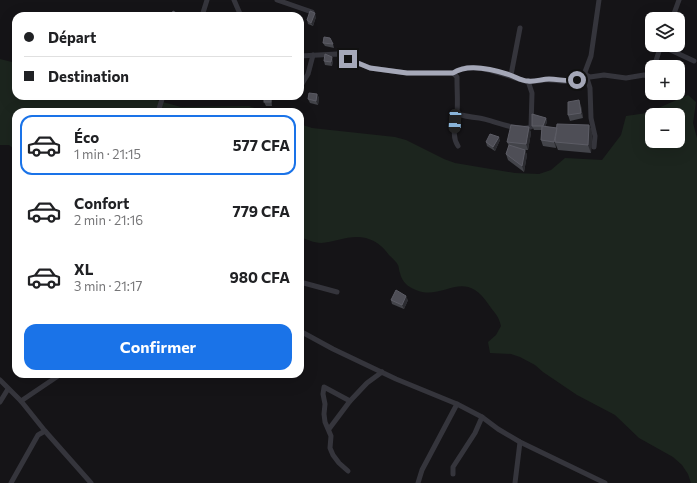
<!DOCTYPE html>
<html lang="fr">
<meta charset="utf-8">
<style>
body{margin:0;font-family:Commissioner,sans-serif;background:#f6f6f6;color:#202124;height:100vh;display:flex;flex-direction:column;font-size:15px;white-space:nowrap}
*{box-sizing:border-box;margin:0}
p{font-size:13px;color:#757577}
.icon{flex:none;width:22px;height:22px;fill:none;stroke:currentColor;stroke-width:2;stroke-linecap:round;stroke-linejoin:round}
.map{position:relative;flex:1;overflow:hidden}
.panel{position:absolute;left:12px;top:108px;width:292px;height:270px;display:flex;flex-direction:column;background:#fff;border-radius:12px;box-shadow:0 4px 16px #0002}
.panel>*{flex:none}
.top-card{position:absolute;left:12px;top:12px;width:292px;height:88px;border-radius:12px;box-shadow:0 4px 16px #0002;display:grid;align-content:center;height:88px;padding:0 12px;background:#fff}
.fabs{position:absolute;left:645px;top:12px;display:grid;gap:8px}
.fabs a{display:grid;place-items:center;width:40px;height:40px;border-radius:8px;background:#fff;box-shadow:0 4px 16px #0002;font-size:20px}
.end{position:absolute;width:18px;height:18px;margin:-9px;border:5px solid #a5a8b8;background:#111;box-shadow:0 0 0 2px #111}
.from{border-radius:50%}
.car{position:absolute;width:12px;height:24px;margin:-12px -6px;border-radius:5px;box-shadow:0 0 3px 1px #0007;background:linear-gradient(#222 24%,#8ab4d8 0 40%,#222 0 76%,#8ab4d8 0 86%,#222 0)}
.top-card b{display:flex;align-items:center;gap:14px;height:38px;font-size:15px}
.top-card b+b{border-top:1px solid #e0e0e0}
.top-card i{width:10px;height:10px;background:#202124}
ul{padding:7px 0 0;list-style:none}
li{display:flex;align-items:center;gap:12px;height:60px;margin:0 8px 6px;padding:0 4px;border:2px solid transparent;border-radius:12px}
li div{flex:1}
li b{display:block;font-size:15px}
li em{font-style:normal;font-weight:700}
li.selected{border-color:#1a73e8}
li>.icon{width:36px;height:36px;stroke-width:1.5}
.button{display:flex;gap:8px;margin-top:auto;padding:8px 12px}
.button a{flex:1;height:46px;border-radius:12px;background:#1a73e8;color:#fff;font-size:16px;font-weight:700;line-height:46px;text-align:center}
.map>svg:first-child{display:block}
</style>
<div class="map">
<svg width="697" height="483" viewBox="0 0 697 483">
<rect width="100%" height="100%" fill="#151417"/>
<g fill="#1c251e" fill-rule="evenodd">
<polygon points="0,59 16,63 16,96 141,96 181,107 249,106 266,112 16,112 16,151 9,145 0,145"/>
<path d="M688,95l8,7 -3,21 4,15v345h-6l-3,-9 -6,-9 -9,-8 -34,-19 -24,-23 -38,-20 -34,-23 -8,-7 -15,-8 -9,-3 -21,-1 -2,-11 8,-7 5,-9c-3,-12 -6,-12 -12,-21 -26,-39 -45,-3 -73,-15 -8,-3 -14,-8 -16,-17 -1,-2 -1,-6 -2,-8 -2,-4 -6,-7 -9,-10 -7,-9 -11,-13 -23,-17 -16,-4 -30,4 -45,5 -7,0 -15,-4 -21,-6v-113l12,4 83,9 11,3 38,19 11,4 60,10 24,1 12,-4 14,-12 37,2 19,-25 5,-19 21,-3zM652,115h26v26h-26z"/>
</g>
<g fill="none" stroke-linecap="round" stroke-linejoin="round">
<g stroke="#35353c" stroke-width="5">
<polyline points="234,0 241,16"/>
<polyline points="277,0 312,12"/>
<polyline points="202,16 207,0"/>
<polyline points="672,19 679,0"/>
<polyline points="663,45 664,47 694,61"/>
<path d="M300,56l37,-2 33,14 37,5h46l4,4v4c0,10 1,21 0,32 -1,12 -6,22 1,33"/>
<polyline points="654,67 661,45"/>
<path d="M453,73c20,-14 52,3 72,8 9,2 17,-2 25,-1 8,0 17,3 25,1 4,-1 7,-4 11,-6l4,2 14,-2 22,3 18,-3 8,2"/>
<polyline points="511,75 520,28"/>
<polyline points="300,87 308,74 313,55"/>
<polyline points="295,97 295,96"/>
<polyline points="158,112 163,96"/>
<path d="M457,114c7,2 14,3 22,4 14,2 38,14 52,9l1,-34 -4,-12"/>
<polyline points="594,147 595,136 591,118 590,88 585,72 591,56 599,0"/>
<polyline points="300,282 337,292"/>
<polyline points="300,331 333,349 396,379 457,404 482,417 498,429 520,442 605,483"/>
<polyline points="0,380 21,401 45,431 91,483"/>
<polyline points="21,401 61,374"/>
<polyline points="0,402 8,389"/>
<polyline points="329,429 350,401 367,383 382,372"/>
<polyline points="348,471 339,463 333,455 330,448 331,436 325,422 324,414 325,404 323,394 324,387 350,401"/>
<polyline points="453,474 453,467 475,433 482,417"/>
<polyline points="11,483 38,435 45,431"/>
<polyline points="418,483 422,470 457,404"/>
<polyline points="515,483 520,442"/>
</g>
</g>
<g fill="#43444a">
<polygon points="316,17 313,26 308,24 307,20"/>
<polygon points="323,43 333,44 334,48 325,46"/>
<polygon points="324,61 333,61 332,66 325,65"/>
<polygon points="317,94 319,98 318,105 310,103 308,99"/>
<polygon points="271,96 272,100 272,106 266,106 264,102"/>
<polygon points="581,106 583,118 570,121 568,115"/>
<polygon points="546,118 547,122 545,127 557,128 589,125 592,132 591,153 558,150 556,145 556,148 543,146 541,140 542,130 534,130 532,126"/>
<polygon points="529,127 531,133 528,150 525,150 527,155 524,172 508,160 506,154 509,146 507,142"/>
<polygon points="500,140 495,151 487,146 486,142"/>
<polygon points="391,300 408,300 404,309 392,304"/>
</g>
<g fill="#2c2c31">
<polygon points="315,13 316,17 313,26 311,23"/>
<polygon points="332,57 333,61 332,66 331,62"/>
<polygon points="317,94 319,98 318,105 316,101"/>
<polygon points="271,96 272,100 272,106 271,102"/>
<polygon points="579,100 581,106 583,118 581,113"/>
<polygon points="546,118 547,122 544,130 543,126"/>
<polygon points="589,125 592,132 591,153 588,145"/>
<polygon points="529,127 531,133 528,150 526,144"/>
<polygon points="557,128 555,142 556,145 556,148 554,142"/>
<polygon points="499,137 500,140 495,151 493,147"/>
<polygon points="525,150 527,155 524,172 522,166"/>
<polygon points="406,296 408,300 404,309 402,305"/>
</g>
<g fill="#4e4e56" stroke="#5c5c65">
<polygon points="173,11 180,15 179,16 171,16"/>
<polygon points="310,11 315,13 311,23 307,20"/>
<polygon points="324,37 330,38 333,44 323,43"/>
<polygon points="325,54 332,57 331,62 324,61"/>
<polygon points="309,93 317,94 316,101 308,99"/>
<rect x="264" y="96" width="7" height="6"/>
<polygon points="579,100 581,113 568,115 568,102"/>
<polygon points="532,114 546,118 543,126 532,126"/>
<polygon points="557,124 589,125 588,145 555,142"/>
<polygon points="511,125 529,127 526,144 507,142"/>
<polygon points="542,126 557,128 554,142 541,140"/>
<polygon points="490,134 499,137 493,147 486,142"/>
<polygon points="509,145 525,150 522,166 506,154"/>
<polygon points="396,290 406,296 402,305 391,300"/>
</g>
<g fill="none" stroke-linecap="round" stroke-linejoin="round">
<path stroke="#a5a8b8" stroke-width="5" d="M348,59l22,9 37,5h46c15,-10 42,-3 57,2 6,2 12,6 18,6 7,1 14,-2 21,-2 10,0 18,3 28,1"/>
</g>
</svg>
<div class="fabs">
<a><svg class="icon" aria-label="layers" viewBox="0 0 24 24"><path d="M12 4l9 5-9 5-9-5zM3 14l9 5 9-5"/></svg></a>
<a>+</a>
<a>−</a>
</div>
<i class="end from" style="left:577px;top:80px"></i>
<i class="end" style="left:348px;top:59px"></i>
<i class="car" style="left:455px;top:121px;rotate:183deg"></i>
<div class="top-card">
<b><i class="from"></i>Départ</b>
<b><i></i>Destination</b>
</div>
<section class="panel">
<ul>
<li class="selected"><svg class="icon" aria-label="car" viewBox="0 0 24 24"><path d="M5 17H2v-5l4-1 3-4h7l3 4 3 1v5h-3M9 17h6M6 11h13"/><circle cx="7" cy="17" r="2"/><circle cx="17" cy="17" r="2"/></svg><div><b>Éco</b><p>1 min · 21:15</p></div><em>577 CFA</em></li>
<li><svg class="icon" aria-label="car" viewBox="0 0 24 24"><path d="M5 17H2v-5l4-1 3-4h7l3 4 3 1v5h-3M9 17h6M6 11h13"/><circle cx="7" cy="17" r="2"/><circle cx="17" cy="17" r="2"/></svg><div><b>Confort</b><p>2 min · 21:16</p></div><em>779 CFA</em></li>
<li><svg class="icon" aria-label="car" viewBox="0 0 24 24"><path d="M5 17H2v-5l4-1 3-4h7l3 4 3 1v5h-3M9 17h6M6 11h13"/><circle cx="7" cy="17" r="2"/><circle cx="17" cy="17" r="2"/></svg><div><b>XL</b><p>3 min · 21:17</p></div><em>980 CFA</em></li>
</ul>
<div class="button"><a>Confirmer</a></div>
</section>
</div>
